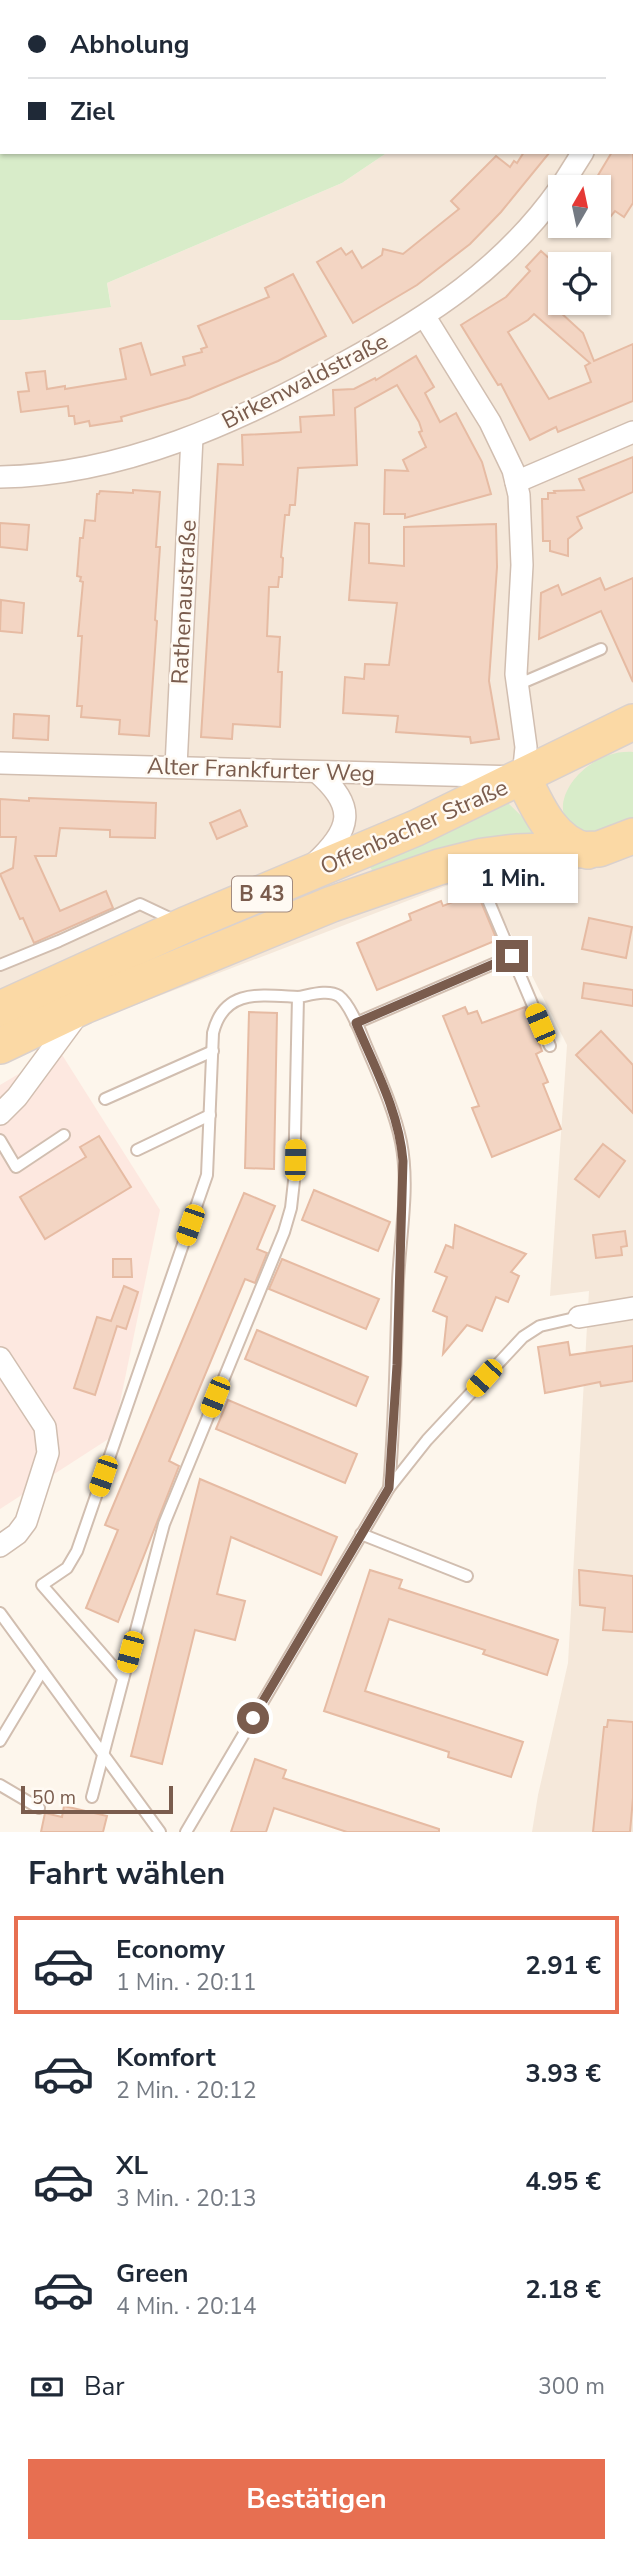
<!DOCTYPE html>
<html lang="de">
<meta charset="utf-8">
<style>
body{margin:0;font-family:"Nunito Sans",sans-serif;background:#f6f6f7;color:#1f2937;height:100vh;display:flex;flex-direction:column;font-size:26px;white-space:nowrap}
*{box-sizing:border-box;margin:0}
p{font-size:23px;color:#747a83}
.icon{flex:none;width:38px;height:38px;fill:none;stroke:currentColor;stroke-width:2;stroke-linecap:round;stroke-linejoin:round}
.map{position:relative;height:1832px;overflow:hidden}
.details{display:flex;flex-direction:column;background:#fff;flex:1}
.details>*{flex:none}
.guide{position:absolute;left:0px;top:0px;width:634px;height:154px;box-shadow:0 2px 5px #0004;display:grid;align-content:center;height:154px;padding:0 28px;background:#fff}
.needle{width:46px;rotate:9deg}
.fabs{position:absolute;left:548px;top:175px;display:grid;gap:14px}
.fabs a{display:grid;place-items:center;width:63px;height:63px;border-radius:0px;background:#fff;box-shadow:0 2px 5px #0004;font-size:35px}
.scale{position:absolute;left:21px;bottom:18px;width:152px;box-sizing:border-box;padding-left:7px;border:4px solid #7a5c4d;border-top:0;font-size:19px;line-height:24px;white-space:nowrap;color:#7a5c4d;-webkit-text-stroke:5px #fffaf3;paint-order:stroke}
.end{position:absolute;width:32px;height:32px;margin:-16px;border:9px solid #7a5c4d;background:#fff;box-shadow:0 0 0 4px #fff}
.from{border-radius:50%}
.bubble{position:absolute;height:49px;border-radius:0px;background:#fff;box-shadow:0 2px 5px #0004;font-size:23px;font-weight:700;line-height:49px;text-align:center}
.car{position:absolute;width:21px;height:42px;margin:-21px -10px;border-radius:9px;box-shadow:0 0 5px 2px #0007;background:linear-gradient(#f5c518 24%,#345 0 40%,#f5c518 0 76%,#345 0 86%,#f5c518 0)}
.guide b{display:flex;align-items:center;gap:24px;height:66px;font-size:26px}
.guide b+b{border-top:2px solid #e0e1e3}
.guide i{width:18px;height:18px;background:#1f2937}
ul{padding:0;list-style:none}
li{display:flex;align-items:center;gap:21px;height:98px;margin:0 14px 10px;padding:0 14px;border:4px solid transparent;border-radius:0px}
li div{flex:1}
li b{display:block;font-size:26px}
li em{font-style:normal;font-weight:700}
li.active{border-color:#e76f51}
li>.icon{width:63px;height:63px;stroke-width:1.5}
h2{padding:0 28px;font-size:32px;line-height:84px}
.pay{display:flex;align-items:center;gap:18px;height:77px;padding:0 28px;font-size:26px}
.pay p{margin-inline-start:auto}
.action{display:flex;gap:14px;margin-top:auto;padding:14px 28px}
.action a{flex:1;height:80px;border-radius:0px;background:#e76f51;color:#fff;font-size:28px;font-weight:700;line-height:80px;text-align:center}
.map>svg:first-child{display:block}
</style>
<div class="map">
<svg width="633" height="1832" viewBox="0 0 633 1832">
<rect width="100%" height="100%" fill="#fdf6ec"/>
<path fill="#f5e8da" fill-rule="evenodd" d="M477,0h156v1832h-101l6,-37 30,-132 21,-372 -39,5 17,-251 -87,-172 -480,184v-737h20l91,-14 -4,-23 235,-100 46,-31h244v-150zM560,187h38v39h-38zM560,264h38v39h-38z"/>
<polygon fill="#fde8e0" points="59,1050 160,1210 113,1436 0,1509 0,1085"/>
<g fill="#d8ecc9">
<polygon points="0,0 477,0 485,2 2,2 2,152 388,152 342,183 107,283 111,307 20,320 0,320"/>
<path d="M633,752v75c-10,3 -26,10 -36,9 -69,-8 -21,-88 36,-84z"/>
<polygon points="505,800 544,838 435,851 373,872 369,865"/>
</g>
<g fill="#f3d5c3" stroke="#e6bba3" stroke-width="2" fill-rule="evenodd">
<polygon points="524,152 550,152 501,212 470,244 417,285 353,323 317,262 341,248 346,255 352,251 362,268 382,255 383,249 403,254 459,209 451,201 496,156 510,167 514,161 517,163"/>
<polygon points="612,152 633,152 633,203 624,217 615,211 598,232 598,187 591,187"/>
<path d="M541,251l19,17v44l23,21 11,28 39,-17v57l-75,31 -2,-5 -26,13 -29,-56 -3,1 -37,-60 45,-28 24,-26 -4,-4zM534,314l56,49 -5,3 6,16 -42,17 -41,-67 20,-12z"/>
<polygon points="293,274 326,336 278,361 189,398 121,417 122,421 90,426 89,421 75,424 74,416 69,416 68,406 21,412 18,392 29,391 26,373 45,371 47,389 65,386 65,389 126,379 120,349 141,343 151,375 185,365 183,357 202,352 201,349 207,347 198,326 269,297 265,288"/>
<polygon points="416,356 434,387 425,393 440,422 456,413 482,462 491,494 405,518 405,514 384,514 385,470 408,471 403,460 426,447 419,432 422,431 419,422 397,385 355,408 357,465 298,468 295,505 290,505 289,515 285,515 281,557 283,558 282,577 279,577 278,587 269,587 267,636 280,637 278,672 282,672 280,727 233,724 232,739 201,737 218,464 243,465 242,435 301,432 300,417 334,415 333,390 354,389 375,378 376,380"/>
<polygon points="633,457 633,492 577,517 582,528 568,539 568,556 550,551 550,541 543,541 542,499 548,499 548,493 555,493 554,491 584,490 579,479"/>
<polygon points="133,490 160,492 156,547 160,547 155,620 157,621 149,736 119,734 120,720 81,717 82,706 77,706 82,636 78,636 83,582 80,581 81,577 77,576 80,538 83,538 85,520 95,521 97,494 99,494 100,491 133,493"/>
<polygon points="0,523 29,525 27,550 0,547"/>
<polygon points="355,523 369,524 369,563 404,566 404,527 496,524 497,567 489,681 499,739 471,743 470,737 396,732 398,716 343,713 345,677 364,679 365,664 389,665 397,603 349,600"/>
<polygon points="600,578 605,590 633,578 633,682 601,611 539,639 541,593 558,585 562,595"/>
<polygon points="1,600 24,603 22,633 0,631"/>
<polygon points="14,714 49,716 48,740 13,738"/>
<polygon points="29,798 156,803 155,838 110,837 110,830 60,828 56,856 35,856 60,911 106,891 113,908 34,943 23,918 20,919 0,874 13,868 16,837 0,837 0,799 29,801"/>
<polygon points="240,810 247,826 217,839 210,823"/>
<polygon points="477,892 497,940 377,990 357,943 411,920 409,914 441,901 443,906"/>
<polygon points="589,918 632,927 626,958 582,949"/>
<polygon points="584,983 633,990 633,1006 582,998"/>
<polygon points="465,1007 468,1014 477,1011 482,1023 525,1007 542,1051 536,1054 548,1082 543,1084 561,1129 492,1157 472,1108 479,1106 443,1016"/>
<polygon points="249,1012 277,1013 274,1169 245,1168"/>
<polygon points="601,1031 633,1065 633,1113 576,1055"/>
<polygon points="99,1136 131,1187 45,1239 20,1197 86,1157 80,1147"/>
<polygon points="603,1144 625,1161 599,1197 575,1179"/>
<polygon points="314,1190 390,1222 378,1251 302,1220"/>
<polygon points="244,1193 275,1206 257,1249 267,1253 255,1283 245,1279 169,1461 179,1466 118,1622 86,1608 118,1530 105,1525"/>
<polygon points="455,1225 526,1254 511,1272 519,1276 508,1302 496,1297 482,1331 467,1325 443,1354 447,1317 433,1311 447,1277 435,1272 446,1245 453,1248"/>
<polygon points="625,1231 627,1246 621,1247 622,1255 596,1258 593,1235"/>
<polygon points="113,1259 131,1259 132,1277 113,1277"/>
<polygon points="282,1259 379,1299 366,1329 269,1289"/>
<polygon points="124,1286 138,1292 126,1329 117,1326 95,1395 74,1388 97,1317 111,1321"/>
<polygon points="257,1330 368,1377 356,1406 245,1359"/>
<polygon points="568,1342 570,1355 633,1346 633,1381 601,1386 600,1382 545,1393 538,1347"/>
<polygon points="228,1400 357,1454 345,1483 216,1429"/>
<polygon points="200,1479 337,1537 321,1575 231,1537 217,1594 245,1601 235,1640 195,1630 162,1764 131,1756"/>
<polygon points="370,1570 402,1580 399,1588 558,1640 547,1675 483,1654 485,1650 389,1619 365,1691 523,1742 511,1777 448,1757 449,1752 324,1711"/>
<polygon points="579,1570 633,1576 633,1632 603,1630 605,1608 580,1605"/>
<polygon points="608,1720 633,1722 633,1798 630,1832 593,1832 604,1727 607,1727"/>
<polygon points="255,1759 286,1770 283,1778 439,1829 439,1832 347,1832 274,1808 266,1832 231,1832"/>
<polygon points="64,1806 107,1816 103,1832 41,1832 45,1813 62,1817"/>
</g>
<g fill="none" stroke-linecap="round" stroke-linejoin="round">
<g stroke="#d1beb0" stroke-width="14">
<g id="lane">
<polyline points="517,685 601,649"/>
<polyline points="489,902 550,1046"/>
<polyline points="0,965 59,941 140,904 176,921"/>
<polyline points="356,1023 512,956"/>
<polyline points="105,1099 213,1051"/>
<polyline points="0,1140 16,1167 64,1135"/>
<polyline points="137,1150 210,1115"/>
<polyline points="361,1534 467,1576"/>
<polyline points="0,1613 160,1832"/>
<path d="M123,1678l-81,-93 25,-17 10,-17 130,-376 6,-142c11,-45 48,-38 85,-36"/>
<polyline points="0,1741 42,1671"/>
<polyline points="0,1785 39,1808"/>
<path d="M92,1797l72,-273 120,-292 7,-24 3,-27 4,-184c12,-2 30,-8 41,-1 12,9 22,38 28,52 13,31 27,61 34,94 9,45 -1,94 -3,139 -2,69 -3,138 -9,207"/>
<polyline points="186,1832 389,1488 427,1440 523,1337 540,1326 579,1317"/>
</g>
</g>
<g stroke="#d1beb0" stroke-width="24">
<g id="street">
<polyline points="632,25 633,19"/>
<polyline points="561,187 583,152"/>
<path d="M0,477c122,-2 239,-55 344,-114 85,-47 159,-94 216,-175"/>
<polyline points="516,482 633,432"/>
<polyline points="0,763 523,777 526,747 516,674 522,565 519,495 513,470 490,422 425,317"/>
<polyline points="176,767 192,437"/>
<path d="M314,864c38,-35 43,-57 3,-92"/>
<polyline points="0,1114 17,1097 78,1014"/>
<polyline points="579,1317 633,1308"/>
<polyline points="0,1358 45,1427 48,1453 26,1522 17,1534 0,1546"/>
</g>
</g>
<g stroke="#dad1cd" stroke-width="38">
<g id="primary">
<path d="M523,777c14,30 30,67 65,74"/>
<polyline points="0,1009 185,925 416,828 633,722"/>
<polyline points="0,1046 84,1006 332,904 439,867 483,856 516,852 599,849 633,836"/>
</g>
</g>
<use href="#lane" stroke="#fff" stroke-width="10"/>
<use href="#street" stroke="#fff" stroke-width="21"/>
<use href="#primary" stroke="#fbd9a5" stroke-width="35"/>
</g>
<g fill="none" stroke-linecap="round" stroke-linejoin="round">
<path stroke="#7a5c4d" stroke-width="9" d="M253,1718l136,-230 8,-123 6,-204c-4,-49 -28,-93 -47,-138l156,-67"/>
</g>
<g text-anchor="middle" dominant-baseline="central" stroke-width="5" stroke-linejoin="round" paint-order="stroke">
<rect fill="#fffaf3" stroke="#a28b7f" stroke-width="2" x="232" y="876.5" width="60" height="35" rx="5"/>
<g font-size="21" font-weight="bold" fill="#7a5c4d">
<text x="262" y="894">B 43</text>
</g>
<g font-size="23" fill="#7a5c4d" stroke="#fffaf3">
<text transform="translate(305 381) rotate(-27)">Birkenwaldstraße</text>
<text transform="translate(184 602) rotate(-87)">Rathenaustraße</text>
<text transform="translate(261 770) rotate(2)">Alter Frankfurter Weg</text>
<text transform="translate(414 827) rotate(-24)">Offenbacher Straße</text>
</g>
</g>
</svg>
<div class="fabs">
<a><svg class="needle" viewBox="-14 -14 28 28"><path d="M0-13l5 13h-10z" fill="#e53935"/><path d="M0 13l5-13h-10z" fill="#747a83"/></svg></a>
<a><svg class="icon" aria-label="locate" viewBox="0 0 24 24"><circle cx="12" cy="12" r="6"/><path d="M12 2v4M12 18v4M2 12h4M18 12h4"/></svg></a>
</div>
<div class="scale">50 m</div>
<i class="end from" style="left:253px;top:1718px"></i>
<i class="end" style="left:512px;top:956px"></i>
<div class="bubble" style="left:448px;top:854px;width:130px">1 Min.</div>
<i class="car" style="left:540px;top:1024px;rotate:337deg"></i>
<i class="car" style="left:295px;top:1160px;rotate:1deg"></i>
<i class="car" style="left:190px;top:1225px;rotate:199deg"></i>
<i class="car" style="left:484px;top:1378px;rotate:222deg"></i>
<i class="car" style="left:215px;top:1397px;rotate:202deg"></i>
<i class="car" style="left:103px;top:1476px;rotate:199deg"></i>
<i class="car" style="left:130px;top:1652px;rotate:195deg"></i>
<div class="guide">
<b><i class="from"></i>Abholung</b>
<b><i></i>Ziel</b>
</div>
</div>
<section class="details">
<h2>Fahrt wählen</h2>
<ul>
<li class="active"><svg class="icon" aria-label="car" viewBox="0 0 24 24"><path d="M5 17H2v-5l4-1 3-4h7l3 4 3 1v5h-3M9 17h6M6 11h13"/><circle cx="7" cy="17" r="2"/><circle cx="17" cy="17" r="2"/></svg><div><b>Economy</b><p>1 Min. · 20:11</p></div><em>2.91 €</em></li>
<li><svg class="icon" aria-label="car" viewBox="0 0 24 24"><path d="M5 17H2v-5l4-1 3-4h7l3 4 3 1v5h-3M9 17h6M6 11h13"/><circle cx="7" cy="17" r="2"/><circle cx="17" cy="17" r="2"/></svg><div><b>Komfort</b><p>2 Min. · 20:12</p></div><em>3.93 €</em></li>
<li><svg class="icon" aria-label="car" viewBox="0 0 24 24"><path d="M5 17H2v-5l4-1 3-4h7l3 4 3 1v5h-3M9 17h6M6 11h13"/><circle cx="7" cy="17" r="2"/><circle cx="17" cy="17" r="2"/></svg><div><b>XL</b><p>3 Min. · 20:13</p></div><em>4.95 €</em></li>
<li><svg class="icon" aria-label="car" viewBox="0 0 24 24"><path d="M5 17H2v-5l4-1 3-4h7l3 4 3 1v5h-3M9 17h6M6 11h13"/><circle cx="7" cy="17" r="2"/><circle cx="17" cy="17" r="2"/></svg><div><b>Green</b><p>4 Min. · 20:14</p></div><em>2.18 €</em></li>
</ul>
<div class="pay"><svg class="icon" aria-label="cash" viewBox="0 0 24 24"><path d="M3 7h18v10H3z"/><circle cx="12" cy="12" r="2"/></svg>Bar<p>300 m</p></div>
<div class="action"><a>Bestätigen</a></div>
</section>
